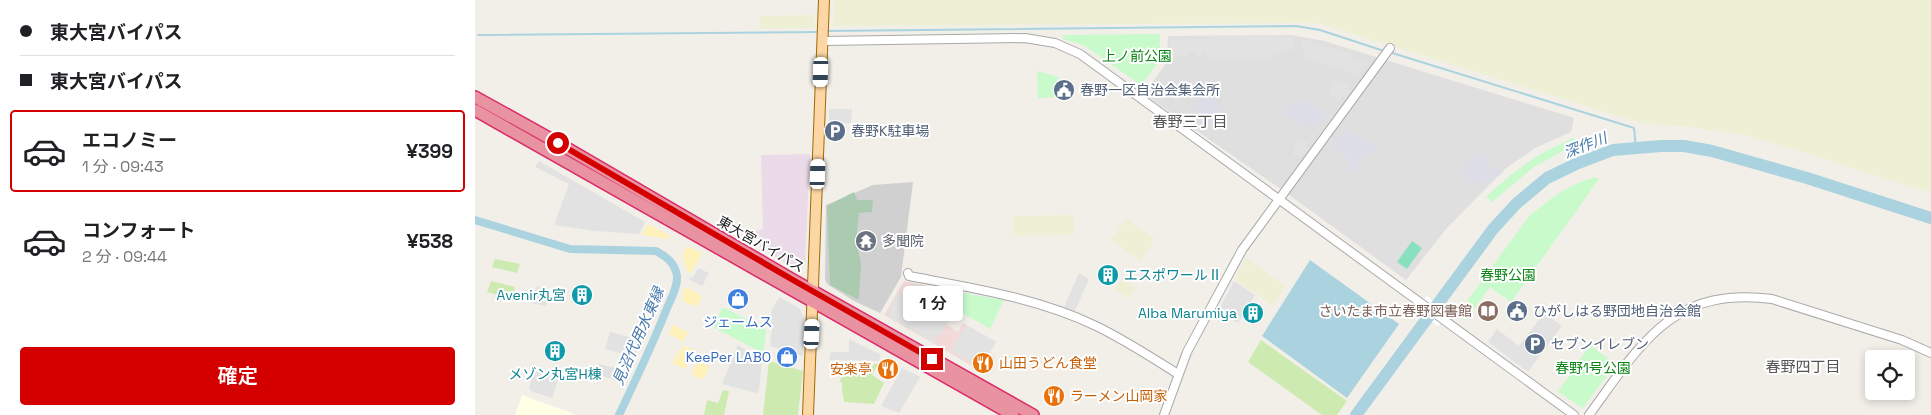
<!DOCTYPE html>
<html lang="ja">
<meta charset="utf-8">
<style>
body{margin:0;font-family:"Space Grotesk","Noto Sans JP",sans-serif;background:#f6f6f6;color:#202124;height:100vh;display:flex;flex-direction:column;font-size:19px;white-space:nowrap}
*{box-sizing:border-box;margin:0}
p{font-size:16px;color:#757577}
.icon{flex:none;width:28px;height:28px;fill:none;stroke:currentColor;stroke-width:2;stroke-linecap:round;stroke-linejoin:round}
.map{position:relative;flex:1;overflow:hidden}
.details{display:flex;flex-direction:column;background:#fff;width:475px}
.details>*{flex:none}
.top-card{display:grid;align-content:center;height:110px;padding:0 20px;background:#fff}
.controls{position:absolute;left:1390px;top:350px;display:grid;gap:10px}
.controls a{display:grid;place-items:center;width:50px;height:50px;border-radius:5px;background:#fff;box-shadow:0 2px 8px #0003;font-size:25px}
.end{position:absolute;width:22px;height:22px;margin:-11px;border:6px solid #d40000;background:#fff;box-shadow:0 0 0 2px #fff}
.from{border-radius:50%}
.bubble{position:absolute;height:35px;border-radius:5px;background:#fff;box-shadow:0 2px 8px #0003;font-size:16px;font-weight:600;line-height:35px;text-align:center}
.car{position:absolute;width:15px;height:30px;margin:-15px -8px;border-radius:6px;box-shadow:0 0 4px 1px #0007;background:linear-gradient(#fff 24%,#345 0 40%,#fff 0 76%,#345 0 86%,#fff 0)}
.top-card b{display:flex;align-items:center;gap:18px;height:48px;font-size:19px}
.top-card b+b{border-top:1px solid #e0e0e0}
.top-card i{width:12px;height:12px;background:#202124}
ul{padding:0;list-style:none}
li{display:flex;align-items:center;gap:15px;height:82px;margin:0 10px 8px;padding:0 10px;border:2px solid transparent;border-radius:5px}
li div{flex:1}
li b{display:block;font-size:19px}
li em{font-style:normal;font-weight:600}
li.on{border-color:#d40000}
li>.icon{width:45px;height:45px;stroke-width:1.5}
.cta{display:flex;gap:10px;margin-top:auto;padding:10px 20px}
.cta a{flex:1;height:58px;border-radius:5px;background:#d40000;color:#fff;font-size:20px;font-weight:600;line-height:58px;text-align:center}
main{display:flex;flex:1;min-height:0}
.map>svg:first-child{display:block}
</style>
<main>
<section class="details">
<div class="top-card">
<b><i class="from"></i>東大宮バイパス</b>
<b><i></i>東大宮バイパス</b>
</div>
<ul>
<li class="on"><svg class="icon" aria-label="car" viewBox="0 0 24 24"><path d="M5 17H2v-5l4-1 3-4h7l3 4 3 1v5h-3M9 17h6M6 11h13"/><circle cx="7" cy="17" r="2"/><circle cx="17" cy="17" r="2"/></svg><div><b>エコノミー</b><p>1 分 · 09:43</p></div><em>¥399</em></li>
<li><svg class="icon" aria-label="car" viewBox="0 0 24 24"><path d="M5 17H2v-5l4-1 3-4h7l3 4 3 1v5h-3M9 17h6M6 11h13"/><circle cx="7" cy="17" r="2"/><circle cx="17" cy="17" r="2"/></svg><div><b>コンフォート</b><p>2 分 · 09:44</p></div><em>¥538</em></li>
</ul>
<div class="cta"><a>確定</a></div>
</section>
<div class="map">
<svg width="1456" height="415" viewBox="0 0 1456 415">
<rect width="100%" height="100%" fill="#f2efe9"/>
<polygon fill="#e0dfdf" points="815,35 849,41 1099,118 1096,132 1060,148 1030,169 971,229 931,280 817,197 669,94 692,62 693,36"/>
<polygon fill="#f2dad9" points="429,281 477,291 479,294 477,316 472,325 483,332 488,323 521,342 514,354 520,358 511,374 409,315"/>
<polygon fill="#ebdbe8" points="335,154 330,264 319,269 285,247 281,231 288,229 286,155"/>
<polygon fill="#ffffe5" points="47,395 99,414 99,415 40,415"/>
<polygon fill="#d0d0d0" points="438,182 426,277 405,313 379,301 352,284 350,279 351,205 398,185"/>
<g fill="#eef0d5">
<polygon points="359,0 1456,0 1456,193 1278,137 1216,127 1166,123 842,23 358,26"/>
<polygon points="340,15 340,28 285,29 285,16"/>
<polygon points="598,215 599,235 539,236 538,216"/>
<polygon points="651,218 680,239 665,261 636,240"/>
<polygon points="773,259 809,285 809,289 798,306 760,279 770,260"/>
<polygon points="648,278 661,288 654,299 640,289"/>
</g>
<g fill="#cdebb0">
<polygon points="20,259 45,264 42,273 17,267"/>
<polygon points="16,281 40,287 38,299 12,292"/>
<polygon points="786,340 872,401 862,415 847,415 773,362"/>
<polygon points="294,361 328,371 323,415 288,415"/>
<polygon points="368,364 403,364 397,375 409,383 399,404 369,402 367,390 367,383 365,381"/>
<polygon points="248,390 254,391 249,415 229,415 232,400 243,403"/>
</g>
<g fill="#fff1ba">
<polygon points="173,224 195,236 194,239 167,235"/>
<polygon points="212,246 227,253 216,273 213,272 207,256"/>
<polygon points="213,288 227,296 222,307 207,301 209,289"/>
<polygon points="197,325 213,332 208,342 194,334"/>
<polygon points="208,346 220,350 210,369 197,363"/>
<polygon points="222,361 234,366 229,379 218,376 217,373"/>
</g>
<polygon fill="#aacbaf" points="379,192 382,200 398,200 397,212 384,213 381,241 386,264 384,298 382,299 355,285 352,206"/>
<g fill="#c8facc">
<polygon points="683,34 685,36 685,60 666,85 610,46 588,39 588,35"/>
<polygon points="562,71 583,77 584,97 563,98"/>
<path d="M1098,138l5,5 -44,24 -42,35 -6,-5c30,-28 49,-42 87,-59z"/>
<polygon points="1120,177 1124,179 1036,302 1015,287 990,321 982,315 1054,216 1081,195 1100,184"/>
<polygon points="483,292 529,300 515,329 481,309"/>
<polygon points="247,308 250,308 290,329 291,331 289,350 286,352 240,328 240,325"/>
<polygon points="1115,345 1140,364 1108,408 1083,392"/>
</g>
<polygon fill="#88e0be" points="937,241 947,248 932,269 922,262"/>
<g fill="#e2e2e2">
<polygon points="799,35 800,37 819,37 819,49 799,54 799,60 733,61 733,55 727,51 727,56 721,56 720,52 714,52 714,56 696,57 695,40 726,39 727,44 728,39 734,39 735,44 736,36"/>
<polygon points="828,39 876,54 875,60 882,62 883,58 896,63 894,66 889,65 885,76 827,57 829,51 826,44"/>
<polygon points="858,79 873,84 872,89 876,90 872,96 868,95 866,100 854,96"/>
<polygon points="354,109 377,109 376,123 365,123 365,139 354,139"/>
<polygon points="823,139 833,142 831,147 835,148 831,154 827,153 825,158 818,155 820,144 822,144"/>
<polygon points="64,161 170,222 164,234 120,231 79,225 94,184 60,167"/>
<polygon points="223,268 234,273 227,286 215,280 214,278 218,277"/>
<polygon points="604,273 614,279 599,313 589,309 589,307"/>
<polygon points="759,281 780,295 763,323 743,311"/>
<polygon points="436,284 476,292 478,295 476,317 464,337 459,334 458,337 462,339 459,343 412,316 423,293 434,297"/>
<polygon points="61,286 74,289 71,306 57,303"/>
<polygon points="304,297 324,308 329,317 328,356 295,346 297,329 296,311"/>
<polygon points="1069,313 1087,326 1053,372 1013,342 1022,329 1044,346"/>
<polygon points="491,325 521,342 512,356 506,353 500,364 476,351"/>
<polygon points="135,332 165,340 160,357 130,349"/>
<polygon points="374,339 406,355 404,361 354,360 356,352 374,352"/>
<polygon points="263,345 287,360 284,391 281,393 247,384"/>
<polygon points="124,364 154,371 148,384 121,373"/>
<polygon points="427,368 445,377 424,413 406,406"/>
<polygon points="59,371 83,380 77,398 56,391 54,388"/>
</g>
<g fill="#dddde8">
<polygon points="731,94 742,99 746,104 748,111 746,116 740,124 731,127 722,120 718,112 720,103 724,99 728,98"/>
<polygon points="820,100 838,106 849,113 850,117 854,120 852,123 849,120 843,125 835,127 816,122 815,117 807,115 808,112 812,110 815,103"/>
<polygon points="871,129 886,140 888,138 903,148 902,152 888,156 884,160 879,172 873,170 875,163 874,158 864,154 860,148 861,140"/>
<polygon points="1002,152 1007,153 1006,156 1011,158 1019,170 1020,168 1023,170 1025,168 1028,172 1017,181 1013,180 1009,182 993,183 994,179 989,173 986,174 986,168 995,159 993,156 1001,156"/>
</g>
<polygon fill="#aad3df" points="835,260 924,324 872,398 787,336"/>
<polygon fill="#fff" points="952,296 973,312 963,326 941,310"/>
<g fill="none" stroke-linecap="round" stroke-linejoin="round">
<g stroke="#aad3df" stroke-width="2">
<polyline points="352,31 821,26 845,30 909,51"/>
<polyline points="3,35 345,32"/>
<polyline points="914,52 1159,128 1161,148"/>
</g>
<path stroke="#aad3df" stroke-width="8" d="M0,220l95,29 86,2c11,6 19,12 21,25 1,12 -8,26 -12,37 -14,35 -30,68 -46,102"/>
<polyline stroke="#aad3df" stroke-width="12" points="881,415 1018,229 1041,204 1072,178 1101,164 1138,150 1186,146 1209,146 1237,151 1332,178 1456,218"/>
<g stroke="#a9a9a9" stroke-width="10">
<g id="minor">
<polyline points="347,41 550,38 580,43 605,54 1099,415"/>
<path d="M433,273l1,3c63,12 129,22 187,50 29,14 55,31 82,48"/>
<polyline points="689,415 712,352 767,250 915,48"/>
<path d="M1114,415c52,-71 83,-129 183,-116l130,41 29,13"/>
</g>
</g>
<g stroke="#a06b00" stroke-width="12">
<polyline id="major" points="333,415 349,0"/>
</g>
<g stroke="#dc2a67" stroke-width="14">
<g id="highway">
<polyline points="0,97 83,143 318,280 558,415"/>
<polyline points="0,110 538,415"/>
</g>
</g>
<use href="#minor" stroke="#fff" stroke-width="8"/>
<use href="#major" stroke="#fcd6a4" stroke-width="10"/>
<use href="#highway" stroke="#e892a2" stroke-width="11"/>
</g>
<g fill="none" stroke-linecap="round" stroke-linejoin="round">
<polyline stroke="#d40000" stroke-width="6" points="83,143 318,280 457,359"/>
</g>
<defs>
<g id="civic-disc" transform="scale(1.125)"><circle r="9.5" fill="#5c6f8a" stroke="#fff"/><path d="M-.6-6.5H3V-4.5H.6V-3L4-1V1h2V6H-6V1h2V-1L-.6-3ZM-1.2 2.5V6h2.4V2.5Z" fill="#fff"/></g>
<g id="parking-disc" transform="scale(1.125)"><circle r="9.5" fill="#5c6f8a" stroke="#fff"/><path d="M-3.5-5.5H1a3.5 3.5 0 0 1 0 7H-1V5.5H-3.5ZM-1-3.4V-.6H.8a1.4 1.4 0 0 0 0-2.8Z" fill="#fff"/></g>
<g id="temple-disc" transform="scale(1.125)"><circle r="9.5" fill="#6b7280" stroke="#fff"/><path d="M0-6L5-2H3V0L6.5 2.5H4V6H1.5V3h-3V6H-4V2.5H-6.5L-3 0V-2H-5Z" fill="#fff"/></g>
<g id="building-disc" transform="scale(1.125)"><circle r="9.5" fill="#0f9aa8" stroke="#fff"/><path d="M-4-6H4V6H1V3H-1V6H-4ZM-2.5-4.3h1.7v1.8h-1.7ZM.8-4.3h1.7v1.8H.8ZM-2.5-1h1.7V.8h-1.7ZM.8-1h1.7V.8H.8Z" fill="#fff"/></g>
<g id="shop-disc" transform="scale(1.125)"><circle r="9.5" fill="#3f7fe0" stroke="#fff"/><path d="M-5-2.5h2.3a2.7 3.5 0 0 1 5.4 0H5L5.5 6h-11ZM-1.5-2.5h3a1.5 2.3 0 0 0-3 0Z" fill="#fff"/></g>
<g id="library-disc" transform="scale(1.125)"><circle r="9.5" fill="#8d6e63" stroke="#fff"/><path d="M-6-4Q-3-5.5-.7-3.5V5Q-3 3-6 4ZM6-4Q3-5.5 .7-3.5V5Q3 3 6 4Z" fill="#fff"/></g>
<g id="restaurant-disc" transform="scale(1.125)"><circle r="9.5" fill="#e8710a" stroke="#fff"/><path d="M-5-6h1v4h1v-4h1v4h1v-4h1v5L-1.5 .5V6h-2V.5L-5-1ZM5-6V6H3V1.5H1.5Q1.5-4 5-6Z" fill="#fff"/></g>
</defs>
<g fill-rule="evenodd">
<use href="#civic-disc" x="589" y="90"/>
<use href="#parking-disc" x="360" y="131"/>
<use href="#temple-disc" x="391" y="241"/>
<use href="#building-disc" x="633" y="275"/>
<use href="#building-disc" x="107" y="295"/>
<use href="#shop-disc" x="263" y="299"/>
<use href="#library-disc" x="1013" y="311"/>
<use href="#civic-disc" x="1042" y="311"/>
<use href="#building-disc" x="778" y="313"/>
<use href="#parking-disc" x="1060" y="344"/>
<use href="#building-disc" x="80" y="351"/>
<use href="#shop-disc" x="312" y="357"/>
<use href="#restaurant-disc" x="508" y="363"/>
<use href="#restaurant-disc" x="413" y="369"/>
<use href="#restaurant-disc" x="579" y="396"/>
</g>
<g text-anchor="middle" dominant-baseline="central" stroke-width="4" stroke-linejoin="round" paint-order="stroke">
<g font-size="14" fill="#0c8416" stroke="#fff">
<text x="662" y="56">上ノ前公園</text>
<text x="1033" y="275">春野公園</text>
<text x="1118" y="368">春野1号公園</text>
</g>
<g font-size="14" fill="#4e5e75" stroke="#fff" text-anchor="start">
<text x="605" y="90">春野一区自治会集会所</text>
<text x="376" y="131">春野K駐車場</text>
<text x="1058" y="311">ひがしはる野団地自治会館</text>
<text x="1076" y="344">セブンイレブン</text>
</g>
<g font-size="14" fill="#5b616d" stroke="#fff" text-anchor="start">
<text x="407" y="241">多聞院</text>
</g>
<g font-size="14" fill="#222" stroke="#fff">
<text transform="translate(286 244) rotate(30)">東大宮バイパス</text>
</g>
<g font-size="14" fill="#0d838f" stroke="#fff" text-anchor="end">
<text x="649" y="275" text-anchor="start">エスポワールⅡ</text>
<text x="91" y="295">Avenir丸宮</text>
<text x="762" y="313">Alba Marumiya</text>
<text x="80" y="374" text-anchor="middle">メゾン丸宮H棟</text>
</g>
<g font-size="14" fill="#785e54" stroke="#fff" text-anchor="end">
<text x="997" y="311">さいたま市立春野図書館</text>
</g>
<g font-size="14" fill="#366cbe" stroke="#fff">
<text x="263" y="322">ジェームス</text>
<text x="296" y="357" text-anchor="end">KeePer LABO</text>
</g>
<g font-size="14" fill="#c56008" stroke="#fff" text-anchor="start">
<text x="524" y="363">山田うどん食堂</text>
<text x="397" y="369" text-anchor="end">安楽亭</text>
<text x="595" y="396">ラーメン山岡家</text>
</g>
<g font-size="15" fill="#555" stroke="#fff">
<text x="715" y="121">春野三丁目</text>
<text x="1328" y="366">春野四丁目</text>
</g>
<g font-size="15" font-style="italic" fill="#4a7aab" stroke="#fff">
<text transform="translate(1110 145) rotate(-21)">深作川</text>
<text transform="translate(163 336) rotate(-66)">見沼代用水東縁</text>
</g>
</g>
</svg>
<div class="controls">
<a><svg class="icon" aria-label="locate" viewBox="0 0 24 24"><circle cx="12" cy="12" r="6"/><path d="M12 2v4M12 18v4M2 12h4M18 12h4"/></svg></a>
</div>
<i class="end from" style="left:83px;top:143px"></i>
<i class="end" style="left:457px;top:359px"></i>
<div class="bubble" style="left:428px;top:286px;width:60px">1 分</div>
<i class="car" style="left:346px;top:72px;rotate:182deg"></i>
<i class="car" style="left:343px;top:174px;rotate:2deg"></i>
<i class="car" style="left:337px;top:334px;rotate:3deg"></i>
</div>
</main>
